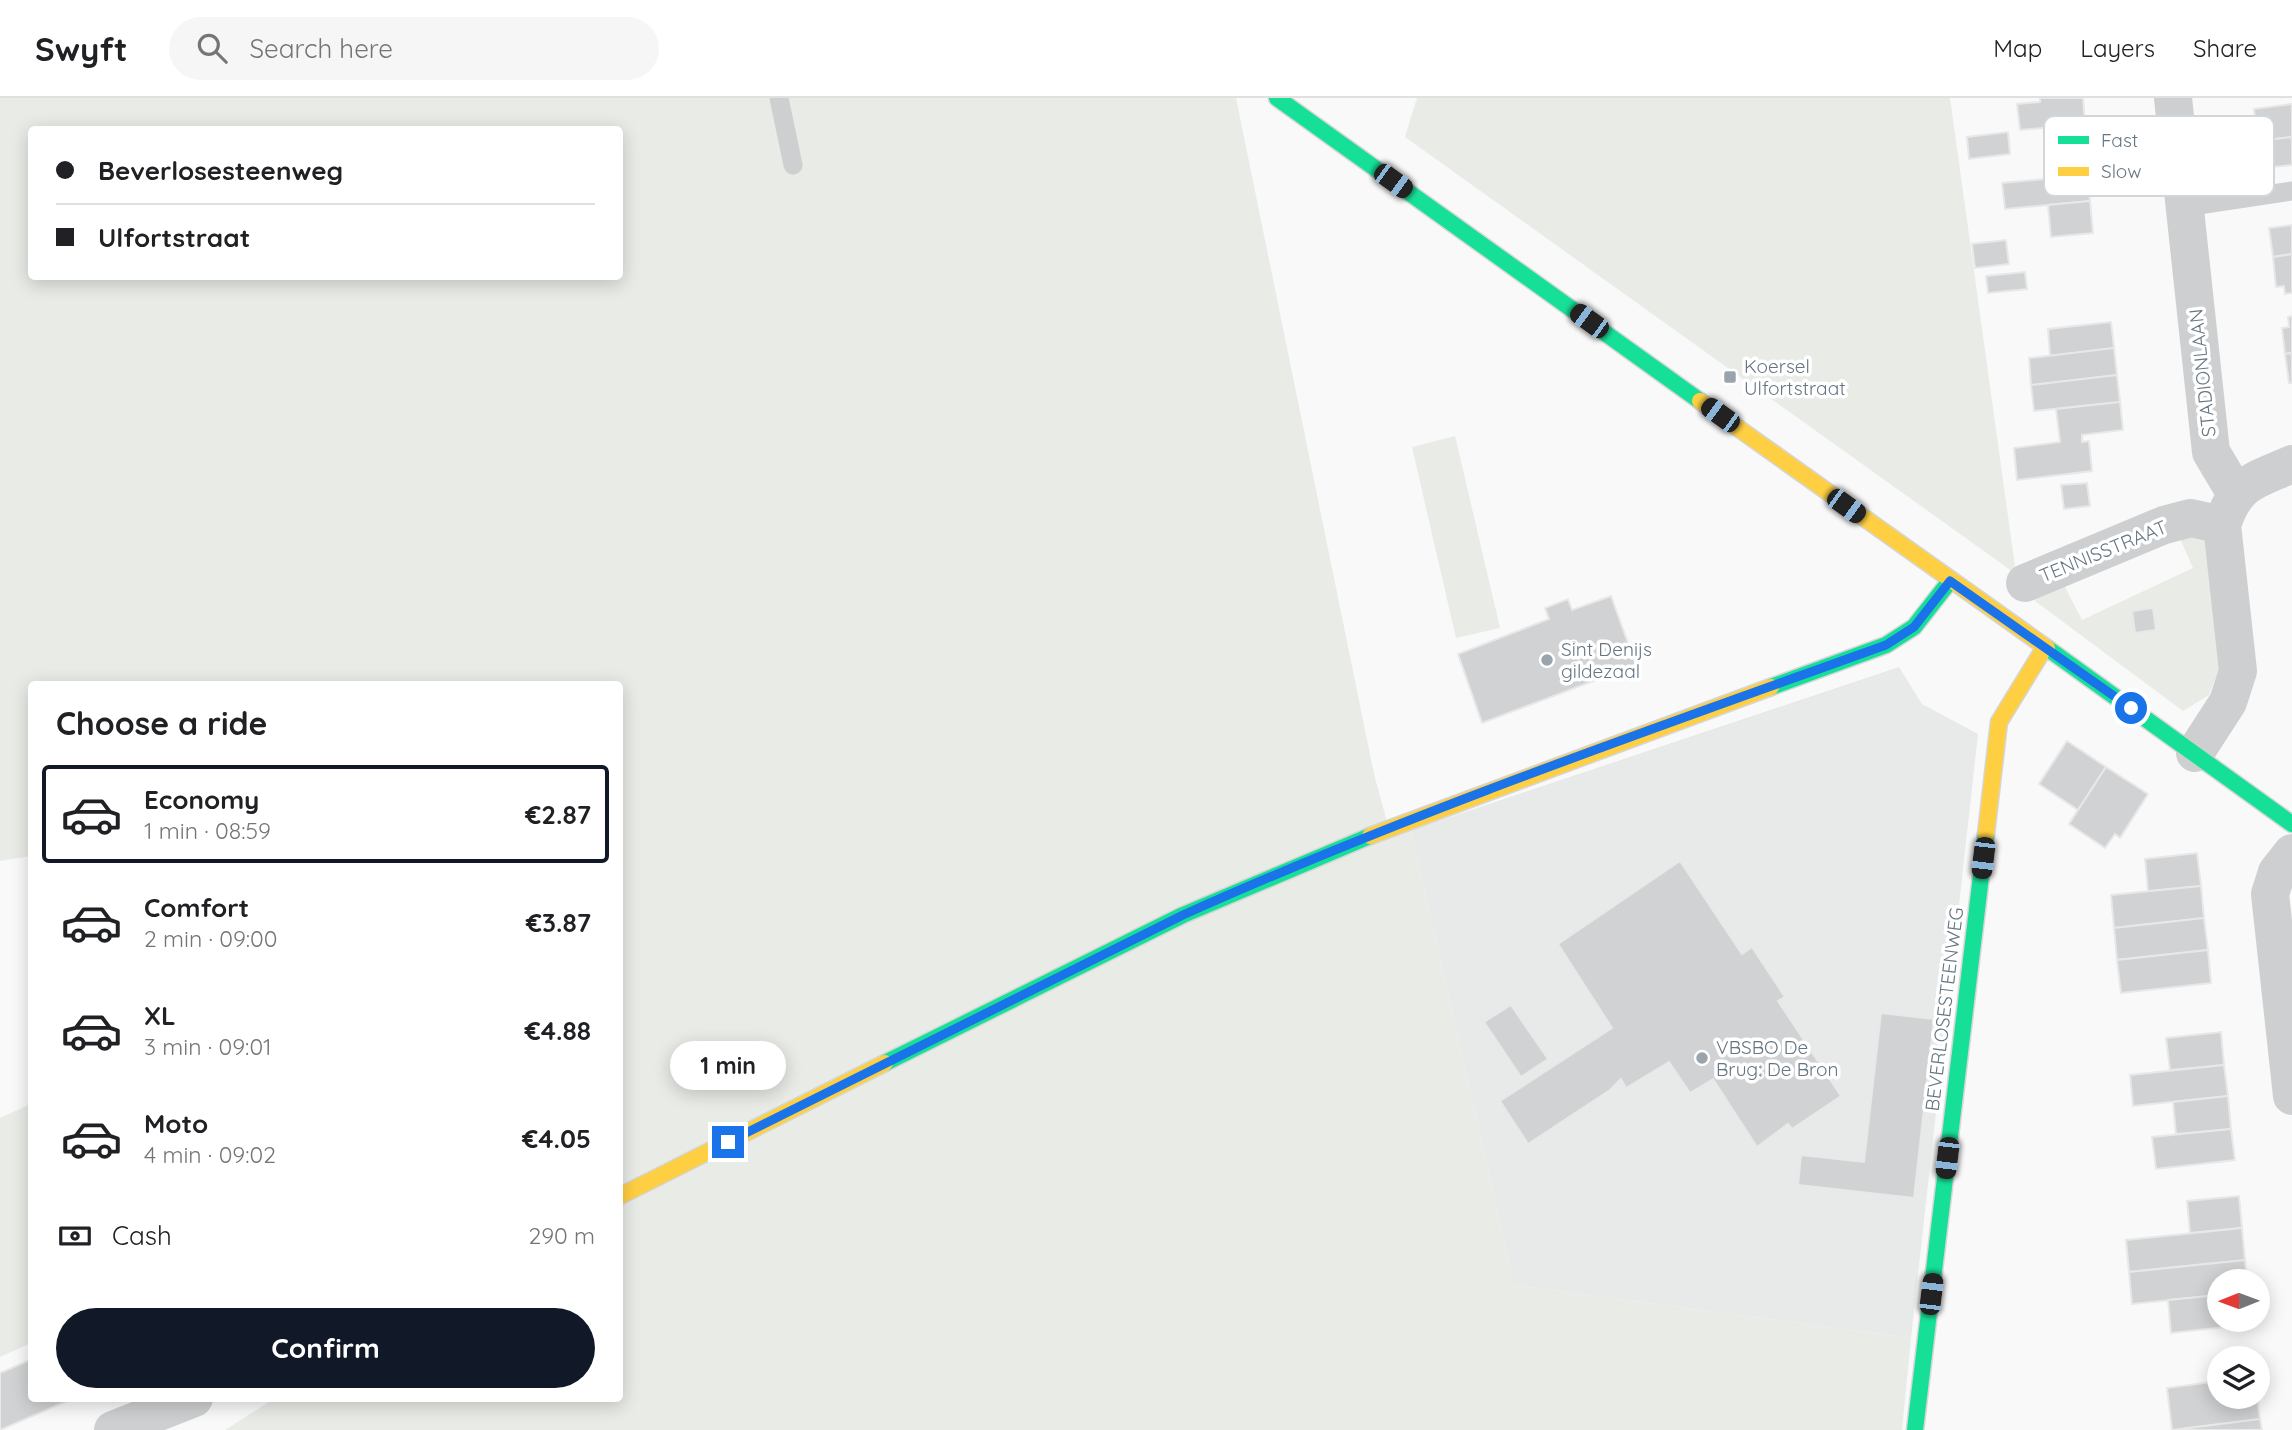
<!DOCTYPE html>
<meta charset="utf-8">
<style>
body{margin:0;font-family:Quicksand,sans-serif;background:#f6f6f6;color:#202124;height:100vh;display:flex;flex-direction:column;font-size:26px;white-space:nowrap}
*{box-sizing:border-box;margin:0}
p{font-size:23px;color:#757577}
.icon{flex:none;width:38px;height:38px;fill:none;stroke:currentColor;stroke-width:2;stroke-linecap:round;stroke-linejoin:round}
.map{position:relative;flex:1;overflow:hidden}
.panel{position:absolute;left:28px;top:583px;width:595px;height:721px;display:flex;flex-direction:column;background:#fff;border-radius:7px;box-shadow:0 4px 18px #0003}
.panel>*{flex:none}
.banner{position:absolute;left:28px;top:28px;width:595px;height:154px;border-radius:7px;box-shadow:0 4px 18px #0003;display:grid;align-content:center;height:154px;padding:0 28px;background:#fff}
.needle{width:46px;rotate:269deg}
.fabs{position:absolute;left:2207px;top:1171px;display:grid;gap:14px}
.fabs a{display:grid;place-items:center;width:63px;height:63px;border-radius:50%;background:#fff;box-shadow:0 4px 18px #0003;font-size:35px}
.end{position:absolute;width:32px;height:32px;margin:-16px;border:9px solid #1a73e8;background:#fff;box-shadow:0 0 0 4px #fff}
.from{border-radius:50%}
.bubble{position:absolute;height:49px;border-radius:24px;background:#fff;box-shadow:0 4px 18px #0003;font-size:23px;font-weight:800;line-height:49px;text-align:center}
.car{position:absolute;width:21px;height:42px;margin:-21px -10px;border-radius:9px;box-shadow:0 0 5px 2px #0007;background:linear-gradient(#222 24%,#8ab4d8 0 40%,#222 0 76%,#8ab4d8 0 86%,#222 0)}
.banner b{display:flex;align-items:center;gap:24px;height:66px;font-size:26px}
.banner b+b{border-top:2px solid #e0e0e0}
.banner i{width:18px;height:18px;background:#202124}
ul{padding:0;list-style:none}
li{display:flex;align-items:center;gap:21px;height:98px;margin:0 14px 10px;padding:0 14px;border:4px solid transparent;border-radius:7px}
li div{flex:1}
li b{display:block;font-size:26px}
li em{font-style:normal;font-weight:800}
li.selected{border-color:#111827}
li>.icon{width:63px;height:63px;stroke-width:1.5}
h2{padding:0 28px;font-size:32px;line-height:84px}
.pay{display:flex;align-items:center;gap:18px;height:77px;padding:0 28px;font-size:26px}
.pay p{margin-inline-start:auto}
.cta{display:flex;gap:14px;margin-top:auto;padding:14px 28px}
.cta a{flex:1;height:80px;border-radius:42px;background:#111827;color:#fff;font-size:28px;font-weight:800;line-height:80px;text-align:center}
header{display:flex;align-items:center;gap:42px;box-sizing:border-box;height:98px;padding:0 35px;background:#fff;border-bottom:2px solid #e0e0e0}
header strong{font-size:33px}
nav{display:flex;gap:38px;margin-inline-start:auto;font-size:24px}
.search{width:490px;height:63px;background:#f6f6f6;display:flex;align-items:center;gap:18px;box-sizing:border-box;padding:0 24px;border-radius:38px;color:#757577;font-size:26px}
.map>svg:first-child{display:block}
</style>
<header>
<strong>Swyft</strong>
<div class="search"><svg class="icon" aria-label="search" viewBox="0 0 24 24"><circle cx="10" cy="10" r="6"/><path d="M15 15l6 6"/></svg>Search here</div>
<nav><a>Map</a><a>Layers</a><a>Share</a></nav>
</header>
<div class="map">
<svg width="2292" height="1332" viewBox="0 0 2292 1332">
<rect width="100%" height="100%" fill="#f9f9f9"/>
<polygon fill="#e8e9e9" points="1899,569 1922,606 1978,636 1911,1240 1514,1187 1411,732"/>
<g fill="#e8ebe6" fill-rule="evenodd">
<path d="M0,0h1236l138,676 17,63 20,-7 103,455 397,53 -9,92h-1677l50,-32h345v-714h-588l-1,172 -31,5zM32,32h588v146h-588z"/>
<polygon points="1417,0 1950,0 2016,476 1405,39"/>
<polygon points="1455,338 1500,530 1456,540 1412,349"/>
<polygon points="2178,436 2205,442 2220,569 2209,597 2183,613 2035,503 2030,494 2037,486 2065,489 2082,522 2193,470"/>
<polygon points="31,1006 31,1245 0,1259 0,1020"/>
</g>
<g fill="#d0d2d3" stroke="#e8e8e8" stroke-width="2">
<polygon points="2040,0 2083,0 2085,26 2020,32 2017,6 2040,4"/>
<polygon points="2292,6 2292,39 2258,43 2254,11"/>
<polygon points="2008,34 2010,56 1969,61 1967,39"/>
<polygon points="2292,39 2292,67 2261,70 2258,43"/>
<polygon points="2087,71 2090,103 2005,111 2002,85 2045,81 2045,75"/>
<polygon points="2090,103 2093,135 2051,139 2048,107"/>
<polygon points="2292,127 2292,156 2273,159 2269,130"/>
<polygon points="2006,142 2009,166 1975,170 1972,146"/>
<polygon points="2292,156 2292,195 2285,196 2284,188 2276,189 2273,159"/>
<polygon points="2025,174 2027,191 1988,195 1986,178"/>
<polygon points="2292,218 2292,255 2285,256 2282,230 2289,229 2288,219"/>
<polygon points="2111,224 2114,250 2050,258 2048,231"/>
<polygon points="2114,250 2117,277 2031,287 2029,260"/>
<polygon points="2292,255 2292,285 2289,285 2285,256"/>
<polygon points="2117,277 2120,304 2034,313 2031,287"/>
<polygon points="2120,304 2123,332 2082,337 2082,344 2089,343 2092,373 2017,382 2014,350 2060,344 2056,311"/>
<polygon points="2087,385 2090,408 2064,411 2061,387"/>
<polygon points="1611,498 1636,567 1482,625 1458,556 1549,521 1545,510 1568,501 1572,512"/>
<polygon points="2153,510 2156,532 2135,535 2132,513"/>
<polygon points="2067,643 2106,669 2078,712 2039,686"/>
<polygon points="2106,669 2148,696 2120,740 2115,736 2105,750 2069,726"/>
<polygon points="2197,755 2201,788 2148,793 2145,761"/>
<polygon points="1680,763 1742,856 1752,849 1785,899 1778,903 1841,998 1792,1031 1788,1026 1757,1049 1713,981 1690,995 1669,964 1626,990 1621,981 1610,992 1528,1046 1500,1003 1612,930 1558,846"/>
<polygon points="2201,788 2204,820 2114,830 2111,797"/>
<polygon points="2204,820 2208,852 2117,862 2114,830"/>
<polygon points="2208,852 2211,885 2121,895 2117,862"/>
<polygon points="1511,907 1548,961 1521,979 1484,924"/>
<polygon points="1881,915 1934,921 1914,1100 1798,1087 1801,1057 1864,1064"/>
<polygon points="2221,934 2224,967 2170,972 2166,940"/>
<polygon points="2224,967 2228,998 2133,1008 2130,977"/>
<polygon points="2228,998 2231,1031 2176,1036 2173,1004"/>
<polygon points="2231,1031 2235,1062 2156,1071 2152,1039"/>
<polygon points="2239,1098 2242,1130 2190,1135 2187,1103"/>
<polygon points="2242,1130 2245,1162 2129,1174 2126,1142"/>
<polygon points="2245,1162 2247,1183 2219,1183 2219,1197 2132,1206 2129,1174"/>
<polygon points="2219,1197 2219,1222 2251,1222 2252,1226 2171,1235 2168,1202"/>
<polygon points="32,1261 32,1300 74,1300 0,1332 0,1275"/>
<polygon points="2219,1283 2219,1298 2257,1298 2260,1321 2172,1332 2167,1290"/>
<polygon points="2260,1321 2262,1332 2174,1332"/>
</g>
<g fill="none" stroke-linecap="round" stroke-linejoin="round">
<g stroke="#d5d6d7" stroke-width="19">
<g id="fast">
<polyline points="1277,0 1700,303"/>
<polyline points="2047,550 2292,726"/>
<polyline points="1771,589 1886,547 1914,529 1950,483"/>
<polyline points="885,965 1183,817 1370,738"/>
<polyline points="1915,1332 1986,736"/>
</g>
</g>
<g stroke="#d5d6d7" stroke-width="19">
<g id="slow">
<polyline points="1700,303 2047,550"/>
<polyline points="1986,736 1999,624 2045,549"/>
<polyline points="1370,738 1771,589"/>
<polyline points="620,1098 885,965"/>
</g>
</g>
<g stroke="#cecfd0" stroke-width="19">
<polyline points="779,0 793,67"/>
<polyline points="2185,109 2292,93"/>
</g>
<g stroke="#cecfd0" stroke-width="38">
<polyline points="2173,0 2211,354 2236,396"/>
<polyline points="2025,485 2164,427 2191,420 2222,427"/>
<path d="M2195,655l33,-51 10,-31 -16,-146c14,-43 32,-44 70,-61"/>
<polyline points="2292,755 2277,774 2270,796 2292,998"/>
<polyline points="113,1332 194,1300"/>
</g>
<use href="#fast" stroke="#16e098" stroke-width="16"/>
<use href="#slow" stroke="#ffcf43" stroke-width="16"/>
</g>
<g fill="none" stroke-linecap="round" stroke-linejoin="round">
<path stroke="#1a73e8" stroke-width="9" d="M728,1044l455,-227c229,-103 467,-185 703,-270l28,-18 36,-46 181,127"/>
</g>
<g fill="#99a4ac" stroke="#fff" stroke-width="2.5">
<rect x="1723" y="272" width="14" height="14" rx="3.5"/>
<circle cx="1547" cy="562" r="7"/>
<circle cx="1702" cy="960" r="7"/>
</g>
<g text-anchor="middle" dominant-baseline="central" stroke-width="7" stroke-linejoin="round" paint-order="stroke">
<g font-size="19" fill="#657683" stroke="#fff" text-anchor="start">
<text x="1744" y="268">Koersel<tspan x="1744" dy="22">Ulfortstraat</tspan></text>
<text x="1561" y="551">Sint Denijs<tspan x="1561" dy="22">gildezaal</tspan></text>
<text x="1716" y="949">VBSBO De<tspan x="1716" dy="22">Brug: De Bron</tspan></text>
</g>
<g font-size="19" fill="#657683" stroke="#fff">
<text transform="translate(2202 275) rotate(-96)">STADIONLAAN</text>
<text transform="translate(2103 453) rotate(-22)">TENNISSTRAAT</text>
<text transform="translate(1944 911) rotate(-83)">BEVERLOSESTEENWEG</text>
</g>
</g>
<rect x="2044" y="18" width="230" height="80" rx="10" fill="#fff" stroke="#d1d6da" stroke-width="2"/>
<rect x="2058" y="38" width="31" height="8" fill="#16e098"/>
<rect x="2058" y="69" width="31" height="9" fill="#ffcf43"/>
<g font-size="19" fill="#657683">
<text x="2101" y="49">Fast</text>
<text x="2101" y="80">Slow</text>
</g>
</svg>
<div class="fabs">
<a><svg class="needle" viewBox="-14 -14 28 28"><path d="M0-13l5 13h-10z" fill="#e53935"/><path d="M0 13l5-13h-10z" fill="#757577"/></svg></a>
<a><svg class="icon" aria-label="layers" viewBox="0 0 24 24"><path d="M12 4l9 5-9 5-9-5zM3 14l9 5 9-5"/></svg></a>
</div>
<i class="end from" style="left:2131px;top:610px"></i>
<i class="end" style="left:728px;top:1044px"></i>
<div class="bubble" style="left:670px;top:943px;width:116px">1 min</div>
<i class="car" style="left:1393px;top:83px;rotate:126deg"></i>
<i class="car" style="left:1589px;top:223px;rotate:306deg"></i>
<i class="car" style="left:1720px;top:317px;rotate:306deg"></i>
<i class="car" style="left:1846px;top:408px;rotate:126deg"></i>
<i class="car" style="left:1983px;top:760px;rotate:187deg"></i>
<i class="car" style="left:1947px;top:1060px;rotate:187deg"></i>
<i class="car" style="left:1931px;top:1196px;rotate:7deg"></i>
<div class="banner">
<b><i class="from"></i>Beverlosesteenweg</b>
<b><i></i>Ulfortstraat</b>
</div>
<section class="panel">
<h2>Choose a ride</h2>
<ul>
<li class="selected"><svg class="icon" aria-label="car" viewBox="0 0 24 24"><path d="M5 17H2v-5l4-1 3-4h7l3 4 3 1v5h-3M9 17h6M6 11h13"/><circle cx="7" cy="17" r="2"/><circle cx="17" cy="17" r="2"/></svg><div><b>Economy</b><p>1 min · 08:59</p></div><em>€2.87</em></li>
<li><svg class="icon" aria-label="car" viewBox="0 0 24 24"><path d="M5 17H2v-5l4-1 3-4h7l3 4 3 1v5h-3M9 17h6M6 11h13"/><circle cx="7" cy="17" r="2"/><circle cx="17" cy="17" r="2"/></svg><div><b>Comfort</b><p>2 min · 09:00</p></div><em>€3.87</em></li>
<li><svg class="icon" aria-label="car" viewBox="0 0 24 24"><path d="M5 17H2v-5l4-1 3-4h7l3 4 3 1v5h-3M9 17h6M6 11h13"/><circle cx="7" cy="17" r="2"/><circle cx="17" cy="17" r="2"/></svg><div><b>XL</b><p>3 min · 09:01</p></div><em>€4.88</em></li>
<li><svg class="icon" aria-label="car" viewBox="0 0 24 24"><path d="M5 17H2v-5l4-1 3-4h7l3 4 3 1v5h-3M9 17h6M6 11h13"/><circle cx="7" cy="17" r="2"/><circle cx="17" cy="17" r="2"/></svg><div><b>Moto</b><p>4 min · 09:02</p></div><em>€4.05</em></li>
</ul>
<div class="pay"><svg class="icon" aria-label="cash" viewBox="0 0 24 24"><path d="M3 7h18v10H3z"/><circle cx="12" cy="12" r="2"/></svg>Cash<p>290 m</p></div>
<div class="cta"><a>Confirm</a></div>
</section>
</div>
